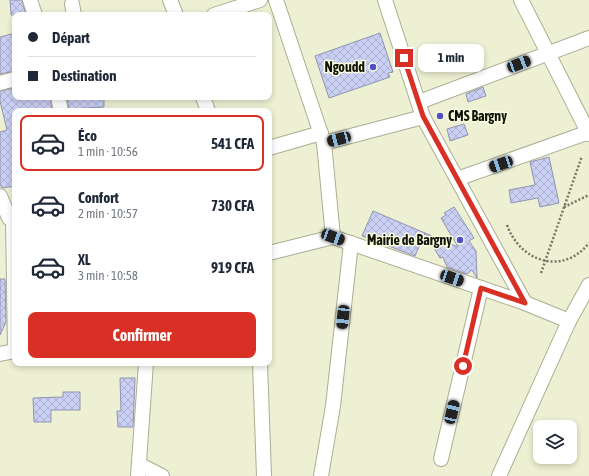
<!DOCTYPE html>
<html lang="fr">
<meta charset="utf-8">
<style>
body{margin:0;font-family:"Asap Condensed",sans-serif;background:#f6f6f7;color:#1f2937;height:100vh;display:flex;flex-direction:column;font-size:15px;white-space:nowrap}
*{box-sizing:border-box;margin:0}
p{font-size:13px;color:#747a83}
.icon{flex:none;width:22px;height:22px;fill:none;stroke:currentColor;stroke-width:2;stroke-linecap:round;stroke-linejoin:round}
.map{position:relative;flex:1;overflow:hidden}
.details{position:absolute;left:12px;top:108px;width:260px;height:258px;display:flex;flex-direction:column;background:#fff;border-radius:8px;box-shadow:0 2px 6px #0003}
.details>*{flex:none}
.guide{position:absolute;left:12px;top:12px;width:260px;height:88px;border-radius:8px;box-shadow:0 2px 6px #0003;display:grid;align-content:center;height:88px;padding:0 16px;background:#fff}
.controls{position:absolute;left:533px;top:420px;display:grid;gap:8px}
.controls a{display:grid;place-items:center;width:44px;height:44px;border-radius:8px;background:#fff;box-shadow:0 2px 6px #0003;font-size:20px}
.end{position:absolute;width:18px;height:18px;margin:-9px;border:5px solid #d93025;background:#fff;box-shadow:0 0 0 2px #fff}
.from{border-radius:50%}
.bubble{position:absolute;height:28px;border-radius:8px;background:#fff;box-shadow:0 2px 6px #0003;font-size:13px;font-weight:700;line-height:28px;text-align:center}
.car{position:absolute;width:12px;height:24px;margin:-12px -6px;border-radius:5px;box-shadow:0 0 3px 1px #0007;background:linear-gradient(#222 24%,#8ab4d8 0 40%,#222 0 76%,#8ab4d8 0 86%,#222 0)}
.guide b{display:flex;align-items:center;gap:14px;height:38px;font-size:15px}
.guide b+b{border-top:1px solid #e0e1e3}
.guide i{width:10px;height:10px;background:#1f2937}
ul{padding:7px 0 0;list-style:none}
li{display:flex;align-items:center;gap:12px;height:56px;margin:0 8px 6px;padding:0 8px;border:2px solid transparent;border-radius:8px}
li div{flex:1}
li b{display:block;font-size:15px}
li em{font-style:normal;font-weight:700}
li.selected{border-color:#d93025}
li>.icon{width:36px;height:36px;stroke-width:1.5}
.cta{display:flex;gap:8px;margin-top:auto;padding:8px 16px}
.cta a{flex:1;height:46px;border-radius:8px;background:#d93025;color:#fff;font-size:16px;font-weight:700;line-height:46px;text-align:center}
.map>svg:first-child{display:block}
</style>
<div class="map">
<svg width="589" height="476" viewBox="0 0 589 476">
<defs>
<pattern id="building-cross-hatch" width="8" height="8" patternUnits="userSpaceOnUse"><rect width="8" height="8" fill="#cacff4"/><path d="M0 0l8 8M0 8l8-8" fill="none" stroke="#acb1d0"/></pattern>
</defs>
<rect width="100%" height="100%" fill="#edf0d2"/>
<g fill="url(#building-cross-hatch)" stroke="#9195b0">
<polygon points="10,0 22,0 26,15 11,15"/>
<polygon points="15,33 15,71 0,74 0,37"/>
<polygon points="380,33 393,72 388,73 390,77 329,98 315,56"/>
<polygon points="483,87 486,96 468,102 466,94"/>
<polygon points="15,88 15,97 50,97 52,111 15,111 15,186 2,188 0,184 0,132 7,130 0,101 0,91"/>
<polygon points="67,97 104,97 104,107 69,109"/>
<polygon points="464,124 468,135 450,141 447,129"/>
<polygon points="549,157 559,203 540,207 538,198 511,203 509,190 535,185 530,162"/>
<polygon points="454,207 474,238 469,241 476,251 477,278 472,270 467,274 447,267 443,257 440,258 425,233 415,256 362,236 373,211 458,247 441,218 446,215 444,213"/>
<polygon points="0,279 5,279 6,322 0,335"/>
<polygon points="120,378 135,378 133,427 118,427 117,411 121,411"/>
<polygon points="63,392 80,392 80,410 51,410 51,422 34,422 33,398 63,397"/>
</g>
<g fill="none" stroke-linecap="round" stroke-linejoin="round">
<g stroke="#abae92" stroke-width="16">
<g id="street">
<polyline points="30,0 35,15"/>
<polyline points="170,0 176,15"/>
<polyline points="276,0 324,143"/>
<polyline points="385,0 423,117 525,303"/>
<polyline points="521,0 589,134"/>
<polyline points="72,4 74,15"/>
<polyline points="214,15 260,0"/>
<polyline points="0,83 15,79"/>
<polyline points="58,97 61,111"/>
<polyline points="203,97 208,111"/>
<polyline points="419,102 589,38"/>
<polyline points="269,148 321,133"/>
<polyline points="457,179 589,132"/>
<polyline points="0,196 9,218"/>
<polyline points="13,217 15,352"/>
<polyline points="333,237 324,143 423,117"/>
<polyline points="269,253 333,237 525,303 569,321"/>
<polyline points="0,354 15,351"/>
<polyline points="260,363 264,476"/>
<polyline points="441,459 481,288"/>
<polyline points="140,465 162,476"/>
<polyline points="138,476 146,363"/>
<polyline points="321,476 333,406 351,243"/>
<polyline points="499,476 569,321 589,285"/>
</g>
</g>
<g stroke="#767865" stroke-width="2.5" stroke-dasharray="2 2" stroke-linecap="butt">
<polyline points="564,207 589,195"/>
<path d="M507,225c13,37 56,51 82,18"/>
<polyline points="541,273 582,156"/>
</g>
<use href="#street" stroke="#fff" stroke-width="14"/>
</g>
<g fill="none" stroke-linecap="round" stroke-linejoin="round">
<polyline stroke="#d93025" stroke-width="5" points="404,58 423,116 525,303 481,288 463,366"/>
</g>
<g fill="#524ec5" stroke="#fafedf" stroke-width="1.5">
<circle cx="373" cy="67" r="4"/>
<circle cx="440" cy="116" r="4"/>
<circle cx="460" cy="240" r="4"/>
</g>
<g text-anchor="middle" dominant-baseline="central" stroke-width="3" stroke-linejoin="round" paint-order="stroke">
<g font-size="14" font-weight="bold" fill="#121309" stroke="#fafedf" text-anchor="end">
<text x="365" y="67">Ngoudd</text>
<text x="448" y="116" text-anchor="start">CMS Bargny</text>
<text x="452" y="240">Mairie de Bargny</text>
</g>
</g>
</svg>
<div class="controls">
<a><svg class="icon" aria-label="layers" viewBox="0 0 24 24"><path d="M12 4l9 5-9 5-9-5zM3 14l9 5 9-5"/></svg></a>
</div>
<i class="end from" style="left:463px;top:366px"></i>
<i class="end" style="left:404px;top:58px"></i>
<div class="bubble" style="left:418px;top:44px;width:66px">1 min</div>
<i class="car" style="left:519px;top:64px;rotate:69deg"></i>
<i class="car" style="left:339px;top:139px;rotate:255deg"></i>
<i class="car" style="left:501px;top:164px;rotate:251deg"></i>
<i class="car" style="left:333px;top:237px;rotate:110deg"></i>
<i class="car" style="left:452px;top:278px;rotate:109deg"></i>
<i class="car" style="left:343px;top:317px;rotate:186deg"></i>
<i class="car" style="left:452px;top:412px;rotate:13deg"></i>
<div class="guide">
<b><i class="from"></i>Départ</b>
<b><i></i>Destination</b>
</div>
<section class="details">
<ul>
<li class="selected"><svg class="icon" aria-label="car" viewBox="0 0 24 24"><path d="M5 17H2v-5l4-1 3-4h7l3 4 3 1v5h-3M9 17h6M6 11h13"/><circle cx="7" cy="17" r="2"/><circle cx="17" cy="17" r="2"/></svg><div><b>Éco</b><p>1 min · 10:56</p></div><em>541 CFA</em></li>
<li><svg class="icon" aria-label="car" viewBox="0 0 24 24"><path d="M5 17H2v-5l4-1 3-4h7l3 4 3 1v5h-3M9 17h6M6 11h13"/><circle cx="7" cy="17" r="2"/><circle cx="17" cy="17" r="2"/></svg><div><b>Confort</b><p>2 min · 10:57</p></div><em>730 CFA</em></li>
<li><svg class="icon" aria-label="car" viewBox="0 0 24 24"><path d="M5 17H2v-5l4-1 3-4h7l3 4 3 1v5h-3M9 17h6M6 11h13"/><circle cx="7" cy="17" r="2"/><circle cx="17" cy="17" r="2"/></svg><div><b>XL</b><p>3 min · 10:58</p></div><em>919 CFA</em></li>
</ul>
<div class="cta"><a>Confirmer</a></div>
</section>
</div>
